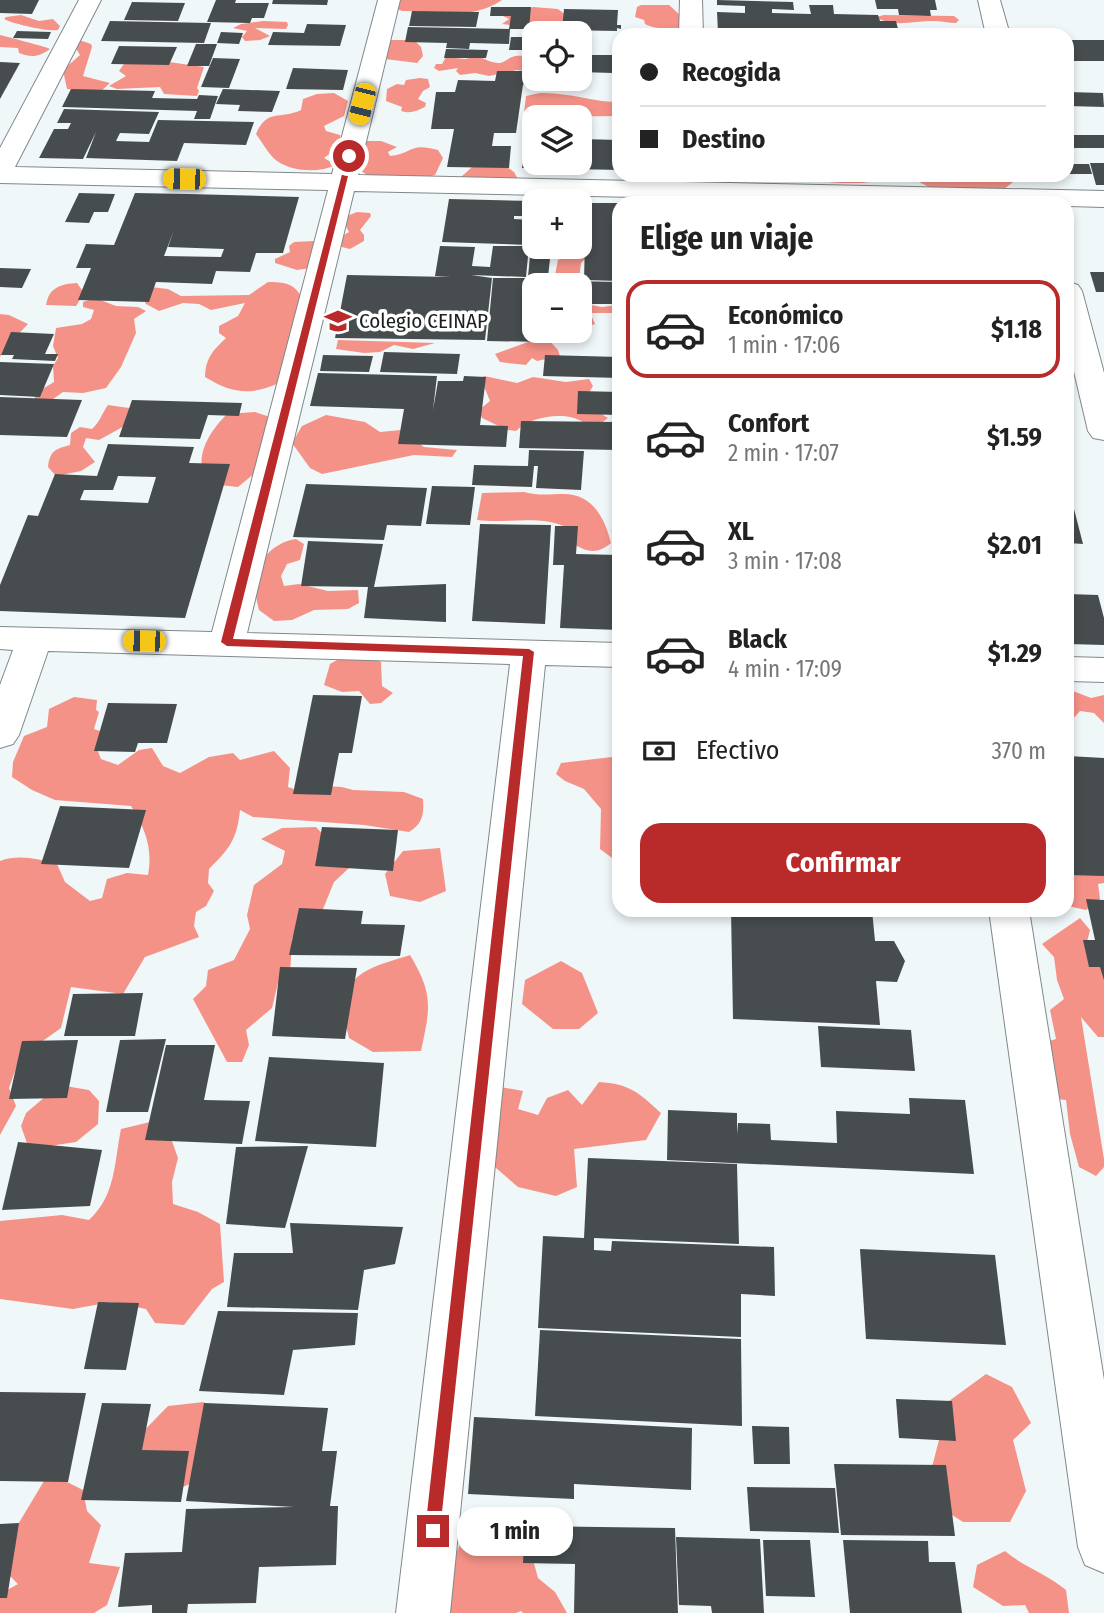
<!DOCTYPE html>
<html lang="es">
<meta charset="utf-8">
<style>
body{margin:0;font-family:"Fira Sans Condensed",sans-serif;background:#f6f6f6;color:#222;height:100vh;display:flex;flex-direction:column;font-size:26px;white-space:nowrap}
*{box-sizing:border-box;margin:0}
p{font-size:23px;color:#767676}
.icon{flex:none;width:38px;height:38px;fill:none;stroke:currentColor;stroke-width:2;stroke-linecap:round;stroke-linejoin:round}
.map{position:relative;flex:1;overflow:hidden}
.side{position:absolute;left:612px;top:196px;width:462px;height:721px;display:flex;flex-direction:column;background:#fff;border-radius:21px;box-shadow:0 4px 10px #0003}
.side>*{flex:none}
.guide{position:absolute;left:612px;top:28px;width:462px;height:154px;border-radius:21px;box-shadow:0 4px 10px #0003;display:grid;align-content:center;height:154px;padding:0 28px;background:#fff}
.fabs{position:absolute;left:522px;top:21px;display:grid;gap:14px}
.fabs a{display:grid;place-items:center;width:70px;height:70px;border-radius:14px;background:#fff;box-shadow:0 4px 10px #0003;font-size:35px}
.end{position:absolute;width:32px;height:32px;margin:-16px;border:9px solid #b92a2a;background:#fff;box-shadow:0 0 0 4px #fff}
.from{border-radius:50%}
.bubble{position:absolute;height:49px;border-radius:21px;background:#fff;box-shadow:0 4px 10px #0003;font-size:23px;font-weight:700;line-height:49px;text-align:center}
.car{position:absolute;width:21px;height:42px;margin:-21px -10px;border-radius:9px;box-shadow:0 0 5px 2px #0007;background:linear-gradient(#f5c518 24%,#345 0 40%,#f5c518 0 76%,#345 0 86%,#f5c518 0)}
.guide b{display:flex;align-items:center;gap:24px;height:66px;font-size:26px}
.guide b+b{border-top:2px solid #e0e0e0}
.guide i{width:18px;height:18px;background:#222}
ul{padding:0;list-style:none}
li{display:flex;align-items:center;gap:21px;height:98px;margin:0 14px 10px;padding:0 14px;border:4px solid transparent;border-radius:21px}
li div{flex:1}
li b{display:block;font-size:26px}
li em{font-style:normal;font-weight:700}
li.current{border-color:#b92a2a}
li>.icon{width:63px;height:63px;stroke-width:1.5}
h2{padding:0 28px;font-size:32px;line-height:84px}
.pay{display:flex;align-items:center;gap:18px;height:77px;padding:0 28px;font-size:26px}
.pay p{margin-inline-start:auto}
.button{display:flex;gap:14px;margin-top:auto;padding:14px 28px}
.button a{flex:1;height:80px;border-radius:21px;background:#b92a2a;color:#fff;font-size:28px;font-weight:700;line-height:80px;text-align:center}
.map>svg:first-child{display:block}
</style>
<div class="map">
<svg width="1104" height="1613" viewBox="0 0 1104 1613">
<rect width="100%" height="100%" fill="#f0f7f9"/>
<g fill="#f59288">
<path d="M398,0h104c-32,21 -63,11 -100,11l-7,-3z"/>
<path d="M641,5h28l11,10 -1,4 9,2v8c-9,2 -35,0 -43,-5l-1,-4 -9,-3 2,-10z"/>
<polygon points="533,7 558,9 571,19 567,31 539,33 535,28 502,24 509,19 503,16"/>
<path d="M21,15l18,6 14,-2 7,7 -2,4c-9,2 -45,-6 -54,-11l2,-2z"/>
<path d="M884,15l70,1 5,4 -3,3c-7,0 -15,-2 -23,-2 -18,0 -41,7 -57,-4z"/>
<polygon points="263,21 287,22 288,25 286,29 255,28 270,36 260,40 245,41 242,37 247,31 233,28 241,24"/>
<path d="M0,35c4,1 47,12 50,14 -11,8 -18,9 -31,4l-1,-5 -18,-1z"/>
<polygon points="391,40 414,40 421,47 423,56 417,63 385,59 367,47"/>
<polygon points="82,41 91,44 92,47 83,76 110,83 100,92 67,89 63,70 80,55 72,42"/>
<path d="M530,47h4v25l-17,-2 -28,6 -14,-3 -15,2 -4,-4 2,-3 -19,3 -5,-3 2,-4h6l4,-7 19,2 13,-3c33,17 22,-3 47,0l1,-3 -3,-3z"/>
<polygon points="126,61 162,61 204,67 197,88 199,91 197,96 164,94 160,87 117,89 109,86 126,76 119,71"/>
<path d="M529,74l5,1v4h29l12,8c-10,6 -42,3 -54,-3l2,-8z"/>
<path d="M420,78l8,1 2,8 -7,4 -5,8 8,4 -1,4c-9,4 -14,7 -24,4l1,-4 -16,-6 1,-12 10,-5 7,1 2,-5z"/>
<path d="M334,93l14,8 -4,15 -20,10 2,5 14,4 2,10 -18,13 12,7c-17,8 -43,7 -59,-4 -8,-6 -15,-19 -21,-27 11,-26 24,-14 45,-24l2,-11 14,-5z"/>
<path d="M540,93c28,-1 53,9 79,9v14l-83,1 -12,-5 2,-16z"/>
<path d="M364,141h17l16,6 -9,5 2,4c23,-2 19,-14 48,-6l5,8 -8,17 -15,4h-48l-17,-13z"/>
<polygon points="504,165 514,172 518,179 460,178 472,167"/>
<path d="M788,175h104c-19,14 -82,7 -104,0z"/>
<polygon points="913,175 1016,175 1017,179 999,193 937,191 911,178"/>
<polygon points="357,212 370,213 371,216 360,230 364,235 364,241 350,249 338,246 342,236 349,232 342,218"/>
<polygon points="314,241 325,244 311,268 297,270 275,263 275,259 290,252 289,246 294,242"/>
<polygon points="573,253 583,254 586,258 581,263 579,279 565,285 553,285 558,260"/>
<path d="M268,282c17,0 26,1 35,17l-22,83c-30,14 -48,12 -76,-5 0,-18 8,-27 21,-39l-7,-5v-7l19,-10 7,-13 -34,7 -12,-6 -16,-1 -24,8 -13,-7 -6,-11 11,-6 17,2 13,7 68,-1z"/>
<path d="M77,283l7,10 -8,13 -30,-1c3,-18 15,-21 31,-22z"/>
<polygon points="95,298 116,306 138,307 146,311 134,319 136,333 121,367 106,388 83,393 63,392 49,402 36,402 34,394 54,382 53,366 58,358 53,346 56,328 82,324 91,319 94,310 83,307 83,302"/>
<polygon points="579,303 602,307 619,305 619,313 590,313 595,324 579,330"/>
<polygon points="0,314 9,315 28,324 4,349 0,357"/>
<polygon points="539,338 547,338 558,350 560,356 537,361 532,358 526,365 500,362 495,354"/>
<polygon points="338,340 435,343 413,349 394,345 380,352 364,353 336,349"/>
<path d="M484,376l33,7 16,-6 33,5 23,-3 4,7 -5,8 5,15 15,9 -13,10c-7,-3 -14,-8 -21,-10 -18,-5 -45,0 -58,13l-9,-1 -25,-12 -3,-8 11,-9 -9,-22z"/>
<path d="M108,405l21,3 -1,16 -29,16 -13,-2 -3,9 12,15 -14,9 -25,5 -8,-9c2,-17 8,-18 22,-22l1,-12 9,-6 12,2c8,-7 10,-16 16,-24z"/>
<path d="M255,412l15,5 -15,56 -17,14 -28,-3c-20,-23 -1,-52 17,-70z"/>
<polygon points="326,415 365,422 380,432 401,430 424,447 457,450 452,457 414,455 322,474 310,468 292,443 302,426"/>
<path d="M524,492c15,4 25,2 40,2 29,0 41,25 47,49 -14,12 -25,9 -39,0l-2,-14c-28,-15 -62,-5 -93,-9l5,-27z"/>
<path d="M296,539l8,5 -4,16 -13,4 -6,12 3,10 15,-2 29,7 30,-1 1,13 -11,6 -34,1 -22,10 -18,1 -15,-11c-2,-9 -5,-20 -4,-29 2,-22 20,-39 41,-42z"/>
<polygon points="344,656 368,656 381,662 382,686 393,693 381,703 370,704 359,691 342,692 324,685 330,664"/>
<polygon points="1068,689 1091,698 1104,695 1104,723 1094,713 1080,711 1073,719 1068,720"/>
<path d="M74,697l23,3 -1,10 3,2 -5,17 6,2 -3,18 4,10 17,6 21,-15 13,-2 11,18 17,7 29,-16 24,-4 7,7 34,-9 16,17 -2,19 12,4 26,-5 16,1 11,3 51,2 19,7c1,15 0,24 -14,33l-45,-7 -111,-8 -13,-7c-3,30 -11,39 -31,59l-1,14 6,8 -8,15 -10,6 -2,14 5,11 -54,20 -22,37 -52,-7 -10,41 -41,29 -11,31 7,18 -16,29v-274c19,-7 38,-2 57,3l8,18 25,19 12,-3 5,-19 20,-6 21,2c5,-27 -3,-47 -17,-69l-76,-6 -23,-10 -20,-13 1,-15 11,-26 23,-9 2,-18z"/>
<polygon points="619,739 619,863 600,849 601,809 584,789 565,781 556,774 561,763 612,757 613,745"/>
<polygon points="316,827 335,847 347,852 349,868 334,882 321,914 313,926 292,939 290,975 278,983 272,1008 246,1030 249,1045 242,1062 227,1062 193,999 206,986 208,970 234,960 250,929 247,915 254,885 282,864 285,851 261,839 282,828"/>
<polygon points="440,848 446,891 420,902 390,896 385,874 403,851"/>
<polygon points="1095,858 1104,860 1104,883 1098,884 1100,899 1086,910 1068,906 1068,862"/>
<polygon points="1080,918 1090,930 1085,950 1104,970 1104,1037 1098,1037 1081,1017 1104,1159 1104,1167 1096,1176 1079,1167 1070,1134 1066,1100 1039,1097 1035,1045 1056,1039 1050,1010 1064,999 1057,980 1054,957 1042,944"/>
<path d="M410,955c24,40 20,53 11,96l-48,1 -24,-14c-2,-10 -7,-23 -6,-33 3,-35 40,-41 67,-50z"/>
<polygon points="561,961 582,973 598,1013 579,1029 553,1029 522,1004 525,980"/>
<path d="M599,1082c31,2 39,10 62,31l-15,27 -72,9 3,38 -21,9 -38,-9 -29,-25 12,-75 22,4 -5,18 20,6 9,-17 21,-8 14,15z"/>
<polygon points="59,1085 89,1090 99,1101 98,1124 76,1142 29,1149 21,1126 26,1113"/>
<path d="M150,1122l18,8 10,28 -6,24 1,22 25,8 22,12 4,58 -12,7 -28,36 -29,-2 -9,-14 -35,-7 -38,7 -73,-10v-78l62,-6 27,5c27,-25 25,-57 32,-91z"/>
<polygon points="986,1374 1012,1387 1031,1423 1013,1440 1026,1491 1010,1522 963,1522 940,1507 931,1471 949,1401"/>
<polygon points="204,1402 215,1429 207,1476 172,1492 131,1444 168,1406"/>
<polygon points="61,1479 83,1490 87,1511 101,1525 89,1563 120,1567 107,1605 94,1613 0,1613 0,1594 18,1584 4,1570 8,1541 44,1481"/>
<polygon points="491,1518 522,1520 538,1578 555,1592 567,1613 523,1613 521,1611 516,1613 437,1613 454,1558 466,1531"/>
<path d="M1005,1551c19,16 42,23 61,39l3,23h-40l-4,-8 -22,1 -30,-19 4,-22z"/>
</g>
<g fill="#474d4f" fill-rule="evenodd">
<polygon points="0,0 39,0 32,14 0,13"/>
<polygon points="216,0 236,0 235,3 269,3 264,18 252,18 250,23 207,22"/>
<polygon points="273,0 328,0 327,5 272,4"/>
<polygon points="717,0 793,2 794,10 772,9 772,13 811,14 809,5 833,5 834,14 878,15 880,21 896,21 898,29 881,28 882,35 718,32 717,12 745,13 745,6 717,5"/>
<polygon points="875,0 935,0 937,10 930,10 931,16 899,15 898,9 877,9"/>
<polygon points="132,2 185,3 178,21 124,20"/>
<polygon points="491,7 531,7 529,29 509,29 511,16 490,16"/>
<polygon points="564,9 618,10 617,25 621,25 621,29 617,28 617,31 562,30"/>
<polygon points="412,11 479,12 476,27 409,26"/>
<polygon points="110,21 211,23 204,43 101,41"/>
<polygon points="307,24 346,25 340,46 268,45 273,32 304,33"/>
<polygon points="408,27 510,29 509,44 470,43 469,49 446,48 447,43 405,42"/>
<polygon points="17,31 51,32 48,39 13,38"/>
<polygon points="221,32 243,33 239,44 217,43"/>
<polygon points="511,37 531,37 530,50 509,50"/>
<rect x="1068" y="40" width="36" height="21"/>
<polygon points="196,44 217,44 209,66 187,66"/>
<polygon points="119,46 177,47 169,65 111,64"/>
<polygon points="446,49 488,50 486,58 444,58"/>
<polygon points="579,55 620,55 620,65 613,65 613,73 579,72"/>
<polygon points="213,58 240,59 229,88 201,87"/>
<polygon points="0,62 20,63 0,99"/>
<polygon points="293,68 348,70 343,90 286,89"/>
<polygon points="497,71 525,71 516,133 494,133 492,146 511,146 509,168 447,167 454,129 431,129 436,92 455,92 458,80 495,81"/>
<polygon points="71,89 155,91 152,98 197,99 199,95 218,96 210,119 194,119 197,111 62,107"/>
<polygon points="223,89 280,91 272,112 238,111 240,105 216,104"/>
<polygon points="1068,92 1103,93 1104,107 1068,106"/>
<polygon points="64,109 159,112 149,134 120,133 116,141 149,142 158,120 254,122 246,145 184,143 177,161 86,158 96,132 83,159 39,158 54,129 68,129 71,123 57,123"/>
<polygon points="526,129 534,129 534,163 569,163 569,168 522,168"/>
<rect x="1068" y="135" width="36" height="13"/>
<polygon points="579,139 620,140 620,170 572,169 572,163 579,163"/>
<polygon points="1090,163 1104,163 1104,185 1096,185"/>
<polygon points="1068,164 1089,164 1092,174 1070,174"/>
<polygon points="79,193 115,194 108,212 94,212 89,223 65,222"/>
<path d="M135,193l53,1 111,3 -16,56h-27l-6,19 -34,-1 -4,13 -56,-2 -7,20 -71,-2 13,-32h-15l10,-24 28,1zM174,230l-6,17 56,2 -3,8 -57,-1z"/>
<polygon points="449,199 534,201 533,216 514,216 514,219 532,220 530,245 442,242"/>
<polygon points="579,202 586,203 585,224 579,224"/>
<polygon points="587,203 620,203 620,281 584,280 585,241 584,251 551,250 548,277 528,277 532,234 534,247 579,247 579,235 586,235"/>
<polygon points="440,246 475,247 472,266 490,267 493,246 529,246 526,277 471,275 492,278 485,340 335,338 347,275 451,277 435,276"/>
<polygon points="0,268 31,269 22,288 0,287"/>
<polygon points="1090,272 1104,272 1104,292 1096,292"/>
<polygon points="493,278 541,278 541,285 534,285 534,331 547,331 547,342 487,341"/>
<polygon points="572,281 620,282 620,304 579,304 579,285 572,285"/>
<polygon points="11,332 54,334 45,354 58,354 55,361 12,359 14,355 1,355"/>
<polygon points="384,352 460,354 457,374 380,372"/>
<polygon points="323,355 373,356 369,372 320,371"/>
<polygon points="545,355 620,357 620,378 543,376"/>
<polygon points="0,362 54,364 40,397 0,395"/>
<polygon points="318,373 437,376 433,410 438,381 463,381 464,376 486,377 480,425 508,426 506,447 398,444 404,409 310,406"/>
<polygon points="578,391 620,392 620,415 577,414"/>
<polygon points="0,397 82,400 67,437 0,435"/>
<polygon points="132,400 242,403 239,416 208,415 200,439 119,437"/>
<polygon points="521,421 617,422 617,450 519,448"/>
<path d="M108,444l86,3 -5,16 41,1 -45,154 -185,-7v-26l28,-70 10,1 17,-42 42,2zM118,476l38,1 -8,26 -68,-3 4,-10h29z"/>
<polygon points="529,450 584,451 581,490 536,488 538,466 534,466 532,487 472,485 474,465 528,466"/>
<polygon points="306,484 427,488 421,526 387,525 384,540 293,537"/>
<polygon points="432,486 475,487 470,525 426,524"/>
<polygon points="1068,509 1074,509 1083,544 1068,543"/>
<polygon points="480,524 551,525 545,624 472,621"/>
<polygon points="555,526 578,526 576,554 620,555 620,630 560,628 564,565 553,565"/>
<polygon points="308,541 383,544 374,587 446,584 446,622 364,618 368,587 301,586"/>
<polygon points="1068,594 1098,595 1104,618 1104,645 1068,644"/>
<polygon points="313,695 362,696 352,753 339,753 331,795 293,794"/>
<polygon points="108,703 177,704 167,743 138,743 135,752 94,751"/>
<polygon points="1068,756 1104,758 1104,876 1068,875"/>
<polygon points="60,806 146,810 129,868 41,864"/>
<polygon points="322,827 398,830 393,871 315,866"/>
<polygon points="1086,899 1104,900 1104,980 1100,967 1089,967 1083,940 1095,940"/>
<polygon points="299,908 363,911 361,924 405,925 400,956 289,955"/>
<polygon points="731,910 872,910 875,941 894,941 905,961 897,982 876,981 880,1025 733,1019"/>
<polygon points="280,967 357,968 345,1039 272,1036"/>
<polygon points="143,993 135,1036 64,1036 73,994"/>
<polygon points="818,1026 911,1030 915,1071 821,1067"/>
<polygon points="166,1039 148,1112 106,1112 120,1040"/>
<polygon points="78,1040 67,1098 9,1099 22,1041"/>
<polygon points="166,1045 215,1045 204,1100 250,1101 242,1144 145,1140"/>
<polygon points="269,1057 384,1063 376,1147 255,1141"/>
<polygon points="909,1098 965,1100 974,1174 667,1160 668,1110 737,1113 737,1134 738,1123 770,1124 771,1140 837,1143 836,1111 910,1114"/>
<polygon points="18,1142 102,1150 90,1206 2,1210"/>
<polygon points="308,1146 285,1228 226,1224 236,1147"/>
<polygon points="588,1158 737,1164 739,1244 594,1238 594,1250 611,1251 612,1241 774,1247 775,1296 741,1294 741,1337 538,1328 543,1236 584,1238"/>
<polygon points="290,1223 403,1227 395,1264 364,1270 358,1310 227,1307 234,1253 293,1253"/>
<polygon points="860,1249 995,1255 1006,1345 866,1339"/>
<polygon points="98,1302 139,1303 126,1370 84,1369"/>
<polygon points="218,1311 358,1313 355,1345 293,1350 284,1395 199,1391"/>
<polygon points="540,1330 741,1339 742,1426 535,1416"/>
<polygon points="0,1392 86,1393 68,1482 0,1481"/>
<polygon points="896,1399 952,1401 956,1441 899,1438"/>
<polygon points="102,1403 151,1404 142,1450 189,1451 181,1502 81,1500"/>
<polygon points="204,1403 328,1408 322,1451 337,1451 330,1506 338,1506 336,1565 259,1567 256,1603 188,1604 187,1613 152,1613 152,1605 118,1607 125,1553 182,1552 186,1509 294,1507 186,1501"/>
<polygon points="474,1417 692,1428 691,1490 574,1484 574,1499 468,1494"/>
<polygon points="752,1426 789,1427 790,1464 754,1464"/>
<polygon points="834,1464 946,1465 955,1536 841,1535"/>
<polygon points="747,1487 835,1488 839,1533 750,1531"/>
<polygon points="19,1523 7,1598 0,1598 0,1524"/>
<polygon points="525,1526 675,1528 678,1613 574,1613 575,1564 523,1563"/>
<polygon points="676,1537 760,1539 764,1613 712,1613 711,1606 679,1605"/>
<polygon points="763,1540 810,1540 815,1597 766,1596"/>
<polygon points="843,1540 928,1541 929,1562 955,1562 962,1613 850,1613"/>
</g>
<g fill="none" stroke-linecap="round" stroke-linejoin="round">
<g stroke="#81888a" stroke-width="2">
<g id="minor">
<polygon points="79,0 101,0 15,167 332,174 378,0 400,0 358,175 1104,191 1104,207 1068,206 1068,203 922,203 354,191 247,633 620,643 620,667 545,665 450,1613 396,1613 510,664 48,651 19,735 13,744 0,748 0,685 13,650 0,649 0,627 212,632 328,190 0,183 0,148"/>
<polygon points="680,0 702,0 703,35 679,35"/>
<polygon points="978,0 1000,0 1010,35 986,35"/>
<polygon points="1068,282 1078,285 1082,291 1104,373 1104,440 1093,438 1088,431 1068,346"/>
<polygon points="1068,657 1104,658 1104,682 1068,681"/>
<polygon points="989,910 1029,910 1104,1380 1104,1573 1085,1565 1078,1547"/>
</g>
</g>
<use href="#minor" fill="#fff" fill-rule="evenodd"/>
</g>
<polygon fill="#b92a2a" points="347,155 353,156 233,639 529,649 534,652 440,1531 438,1536 433,1538 427,1536 425,1531 523,656 227,646 221,642"/>
<defs>
<g id="school-bare" transform="scale(2.1)"><path d="M0-5L7-2L0 1L-7-2ZM-4 1L0 2.5L4 1V4Q0 6-4 4Z" fill="#b92a2a" stroke="#fff" stroke-width="2.5" paint-order="stroke"/></g>
</defs>
<g fill-rule="evenodd">
<use href="#school-bare" x="338" y="321"/>
</g>
<g text-anchor="middle" dominant-baseline="central" stroke-width="7" stroke-linejoin="round" paint-order="stroke">
<g font-size="21" fill="#1b1d1e" stroke="#fff" text-anchor="start">
<text x="359" y="321">Colegio CEINAP</text>
</g>
</g>
</svg>
<div class="fabs">
<a><svg class="icon" aria-label="locate" viewBox="0 0 24 24"><circle cx="12" cy="12" r="6"/><path d="M12 2v4M12 18v4M2 12h4M18 12h4"/></svg></a>
<a><svg class="icon" aria-label="layers" viewBox="0 0 24 24"><path d="M12 4l9 5-9 5-9-5zM3 14l9 5 9-5"/></svg></a>
<a>+</a>
<a>−</a>
</div>
<i class="end from" style="left:349px;top:156px"></i>
<i class="end" style="left:433px;top:1531px"></i>
<div class="bubble" style="left:457px;top:1507px;width:116px">1 min</div>
<i class="car" style="left:362px;top:104px;rotate:194deg"></i>
<i class="car" style="left:184px;top:179px;rotate:271deg"></i>
<i class="car" style="left:144px;top:641px;rotate:271deg"></i>
<div class="guide">
<b><i class="from"></i>Recogida</b>
<b><i></i>Destino</b>
</div>
<section class="side">
<h2>Elige un viaje</h2>
<ul>
<li class="current"><svg class="icon" aria-label="car" viewBox="0 0 24 24"><path d="M5 17H2v-5l4-1 3-4h7l3 4 3 1v5h-3M9 17h6M6 11h13"/><circle cx="7" cy="17" r="2"/><circle cx="17" cy="17" r="2"/></svg><div><b>Económico</b><p>1 min · 17:06</p></div><em>$1.18</em></li>
<li><svg class="icon" aria-label="car" viewBox="0 0 24 24"><path d="M5 17H2v-5l4-1 3-4h7l3 4 3 1v5h-3M9 17h6M6 11h13"/><circle cx="7" cy="17" r="2"/><circle cx="17" cy="17" r="2"/></svg><div><b>Confort</b><p>2 min · 17:07</p></div><em>$1.59</em></li>
<li><svg class="icon" aria-label="car" viewBox="0 0 24 24"><path d="M5 17H2v-5l4-1 3-4h7l3 4 3 1v5h-3M9 17h6M6 11h13"/><circle cx="7" cy="17" r="2"/><circle cx="17" cy="17" r="2"/></svg><div><b>XL</b><p>3 min · 17:08</p></div><em>$2.01</em></li>
<li><svg class="icon" aria-label="car" viewBox="0 0 24 24"><path d="M5 17H2v-5l4-1 3-4h7l3 4 3 1v5h-3M9 17h6M6 11h13"/><circle cx="7" cy="17" r="2"/><circle cx="17" cy="17" r="2"/></svg><div><b>Black</b><p>4 min · 17:09</p></div><em>$1.29</em></li>
</ul>
<div class="pay"><svg class="icon" aria-label="cash" viewBox="0 0 24 24"><path d="M3 7h18v10H3z"/><circle cx="12" cy="12" r="2"/></svg>Efectivo<p>370 m</p></div>
<div class="button"><a>Confirmar</a></div>
</section>
</div>
